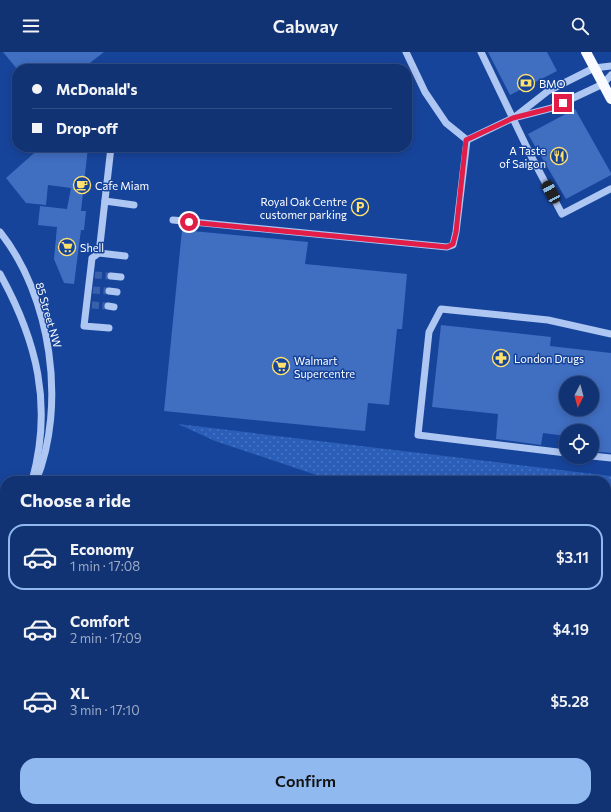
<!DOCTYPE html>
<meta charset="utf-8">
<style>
body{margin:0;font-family:Commissioner,sans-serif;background:#1e3f7c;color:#f1f3f6;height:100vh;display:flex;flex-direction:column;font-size:15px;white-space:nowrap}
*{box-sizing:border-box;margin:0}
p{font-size:13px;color:#9caac5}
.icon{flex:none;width:22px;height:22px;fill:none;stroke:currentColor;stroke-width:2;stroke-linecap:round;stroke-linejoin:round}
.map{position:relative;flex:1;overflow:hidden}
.panel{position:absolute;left:0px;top:424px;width:611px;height:336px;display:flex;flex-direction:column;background:#113374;border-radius:16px 16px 0 0;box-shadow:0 2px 10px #0003,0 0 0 1px #304e86}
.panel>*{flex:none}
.hud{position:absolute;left:12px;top:12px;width:400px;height:88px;border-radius:16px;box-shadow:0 2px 10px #0003,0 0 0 1px #304e86;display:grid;align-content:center;height:88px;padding:0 20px;background:#113374}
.needle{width:26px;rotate:186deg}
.controls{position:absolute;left:559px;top:324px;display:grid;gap:8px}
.controls a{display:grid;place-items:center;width:40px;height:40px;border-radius:50%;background:#113374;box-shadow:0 2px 10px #0003,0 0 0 1px #304e86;font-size:20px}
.end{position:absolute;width:18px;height:18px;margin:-9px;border:5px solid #e11d48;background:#fff;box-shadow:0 0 0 2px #fff}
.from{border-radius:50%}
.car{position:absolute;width:12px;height:24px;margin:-12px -6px;border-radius:5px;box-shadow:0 0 3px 1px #0007;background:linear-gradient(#222 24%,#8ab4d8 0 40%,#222 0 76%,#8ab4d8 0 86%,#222 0)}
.hud b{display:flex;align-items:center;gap:14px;height:38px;font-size:15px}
.hud b+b{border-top:1px solid #304e86}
.hud i{width:10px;height:10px;background:#f1f3f6}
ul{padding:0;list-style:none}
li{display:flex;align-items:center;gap:12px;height:66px;margin:0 8px 6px;padding:0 12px;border:2px solid transparent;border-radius:16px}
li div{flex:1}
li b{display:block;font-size:15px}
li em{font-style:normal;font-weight:600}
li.on{border-color:#90b9f0}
li>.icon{width:36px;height:36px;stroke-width:1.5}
h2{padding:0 20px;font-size:18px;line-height:48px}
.button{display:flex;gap:8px;margin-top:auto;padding:8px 20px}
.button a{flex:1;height:46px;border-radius:16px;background:#90b9f0;color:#111;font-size:16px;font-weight:600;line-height:46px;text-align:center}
header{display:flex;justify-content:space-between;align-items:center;height:52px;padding:0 20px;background:#113374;font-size:18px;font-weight:600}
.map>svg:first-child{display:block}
</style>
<header><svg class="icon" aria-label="menu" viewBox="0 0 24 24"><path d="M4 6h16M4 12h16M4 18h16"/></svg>Cabway<svg class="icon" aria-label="search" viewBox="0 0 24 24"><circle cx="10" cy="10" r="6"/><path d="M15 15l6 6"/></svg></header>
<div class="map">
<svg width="611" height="760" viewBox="0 0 611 760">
<defs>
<pattern id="grass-dots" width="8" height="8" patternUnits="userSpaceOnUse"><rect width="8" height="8" fill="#2b5eb8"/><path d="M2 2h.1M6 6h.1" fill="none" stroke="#4b76c3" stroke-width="1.8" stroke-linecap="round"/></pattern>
</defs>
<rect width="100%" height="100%" fill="#17449b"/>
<polygon fill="url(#grass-dots)" points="178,372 611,424 611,526 606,526 606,429 334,429 215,389"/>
<g fill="#406ec1" fill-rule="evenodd">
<polygon points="3,0 104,0 82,17 17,17"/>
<polygon points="488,0 547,0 557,19 510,43"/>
<polygon points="575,57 611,121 611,123 566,147 528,82"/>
<polygon points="41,95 88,95 81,159 86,159 84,178 81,178 74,232 64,231 54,207 57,175 38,173 40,154 67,157 71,136 48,133 46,153 26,151 6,126"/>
<polygon points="182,178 308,190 305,212 407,222 402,277 397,277 389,353 368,351 365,379 164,359"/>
<path d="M441,273l110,12 -1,9 61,7v100l-19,-2v-20h-26v5l-23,-3 -2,12 -45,-6 2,-25 -66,-7zM566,331h26v26h-26z"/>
</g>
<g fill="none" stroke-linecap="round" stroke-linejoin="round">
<g stroke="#3a60aa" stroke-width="7" stroke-dasharray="7 3.5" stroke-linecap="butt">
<polyline points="95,223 111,224"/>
<polyline points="93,238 109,239"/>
<polyline points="92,253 108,254"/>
</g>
<g stroke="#adc6f2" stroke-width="7">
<polyline points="406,0 425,40 446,71 467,88"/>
<polyline points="481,0 530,102 562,162 610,137"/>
<polyline points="516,64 548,39 594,16 611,14"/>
<polyline points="467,88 513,66 552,56 603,32 611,23"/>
<polyline points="111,95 99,201 125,204"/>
<polyline points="105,149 134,153"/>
<polyline points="173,168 447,195 453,193 456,180 467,88"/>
<path d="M0,180c51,64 67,173 36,249"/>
<polyline points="99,201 92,206 84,274 109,276"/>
<path d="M0,222c37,67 53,131 32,207"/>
<polyline points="111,224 121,225"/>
<polyline points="109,239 117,240"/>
<polyline points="108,254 114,255"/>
<polyline points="566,401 418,383 429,280 441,257 548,268 611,282"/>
<polyline points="592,404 611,406"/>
<polyline points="0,518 5,505"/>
</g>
<polyline stroke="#f8faff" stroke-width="10" points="586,0 611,47"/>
</g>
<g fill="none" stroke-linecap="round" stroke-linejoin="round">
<polyline stroke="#e11d48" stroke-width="5" points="189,170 447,195 453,192 456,180 466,88 513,66 552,56 563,51"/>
</g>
<defs>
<g id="bank-ring" transform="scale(0.9)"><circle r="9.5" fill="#17449b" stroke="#ffe26e" stroke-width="1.5"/><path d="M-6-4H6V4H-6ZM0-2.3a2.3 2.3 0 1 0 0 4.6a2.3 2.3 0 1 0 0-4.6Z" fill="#ffe26e"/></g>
<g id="restaurant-ring" transform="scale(0.9)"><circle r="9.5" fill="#17449b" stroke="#ffe26e" stroke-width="1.5"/><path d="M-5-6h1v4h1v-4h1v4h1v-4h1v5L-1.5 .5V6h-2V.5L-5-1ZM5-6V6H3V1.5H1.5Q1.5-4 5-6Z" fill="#ffe26e"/></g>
<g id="cafe-ring" transform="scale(0.9)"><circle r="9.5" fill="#17449b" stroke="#ffe26e" stroke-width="1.5"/><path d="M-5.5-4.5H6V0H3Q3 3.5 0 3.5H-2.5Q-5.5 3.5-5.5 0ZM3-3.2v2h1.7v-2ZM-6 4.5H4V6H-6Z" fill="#ffe26e"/></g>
<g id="parking-ring" transform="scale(0.9)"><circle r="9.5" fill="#17449b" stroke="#ffe26e" stroke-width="1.5"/><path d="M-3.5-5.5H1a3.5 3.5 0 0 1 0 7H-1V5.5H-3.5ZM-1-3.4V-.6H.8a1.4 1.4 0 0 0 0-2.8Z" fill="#ffe26e"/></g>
<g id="supermarket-ring" transform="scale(0.9)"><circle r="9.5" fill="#17449b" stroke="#ffe26e" stroke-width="1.5"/><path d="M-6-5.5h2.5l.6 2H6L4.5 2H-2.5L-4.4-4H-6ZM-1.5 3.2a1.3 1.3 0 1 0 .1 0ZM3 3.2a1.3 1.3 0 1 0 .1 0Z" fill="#ffe26e"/></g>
<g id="pharmacy-ring" transform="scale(0.9)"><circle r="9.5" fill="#17449b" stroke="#ffe26e" stroke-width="1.5"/><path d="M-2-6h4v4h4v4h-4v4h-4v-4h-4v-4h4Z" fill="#ffe26e"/></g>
</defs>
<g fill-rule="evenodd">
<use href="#bank-ring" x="526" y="31"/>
<use href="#restaurant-ring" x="559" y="104"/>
<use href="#cafe-ring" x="82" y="133"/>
<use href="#parking-ring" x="360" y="155"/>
<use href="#supermarket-ring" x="67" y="195"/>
<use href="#pharmacy-ring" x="501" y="306"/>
<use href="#supermarket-ring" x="281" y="314"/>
</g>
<g text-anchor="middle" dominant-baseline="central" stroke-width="3" stroke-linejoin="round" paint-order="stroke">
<g font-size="11" fill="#fff" stroke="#17449b" text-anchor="start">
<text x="539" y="31">BMO</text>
<text x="546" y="98" text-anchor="end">A Taste<tspan x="546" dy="13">of Saigon</tspan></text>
<text x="95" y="133">Cafe Miam</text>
<text x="347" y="149" text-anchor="end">Royal Oak Centre<tspan x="347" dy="13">customer parking</tspan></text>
<text x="80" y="195">Shell</text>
<text x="514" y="306">London Drugs</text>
<text x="294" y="308">Walmart<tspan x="294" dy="13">Supercentre</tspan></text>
</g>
<g font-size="11" fill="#fff" stroke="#17449b">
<text transform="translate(49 263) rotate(74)">85 Street NW</text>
</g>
</g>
</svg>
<div class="controls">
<a><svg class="needle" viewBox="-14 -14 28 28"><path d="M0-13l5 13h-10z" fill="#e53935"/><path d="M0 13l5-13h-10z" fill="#9caac5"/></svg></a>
<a><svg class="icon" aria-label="locate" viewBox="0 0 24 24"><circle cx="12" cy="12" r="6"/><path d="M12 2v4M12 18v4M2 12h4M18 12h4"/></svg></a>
</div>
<i class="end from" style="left:189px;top:170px"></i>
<i class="end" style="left:563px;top:51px"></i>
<i class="car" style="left:551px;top:140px;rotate:332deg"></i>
<div class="hud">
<b><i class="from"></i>McDonald's</b>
<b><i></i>Drop-off</b>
</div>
<section class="panel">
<h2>Choose a ride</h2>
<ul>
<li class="on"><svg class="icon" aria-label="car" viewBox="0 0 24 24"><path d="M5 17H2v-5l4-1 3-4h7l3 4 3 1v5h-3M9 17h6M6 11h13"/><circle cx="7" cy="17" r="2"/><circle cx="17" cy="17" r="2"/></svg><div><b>Economy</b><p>1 min · 17:08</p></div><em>$3.11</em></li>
<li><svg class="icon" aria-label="car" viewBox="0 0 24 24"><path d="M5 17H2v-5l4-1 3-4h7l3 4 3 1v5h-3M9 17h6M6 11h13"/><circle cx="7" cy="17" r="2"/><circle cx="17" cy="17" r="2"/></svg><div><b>Comfort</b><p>2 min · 17:09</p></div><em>$4.19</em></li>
<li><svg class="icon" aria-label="car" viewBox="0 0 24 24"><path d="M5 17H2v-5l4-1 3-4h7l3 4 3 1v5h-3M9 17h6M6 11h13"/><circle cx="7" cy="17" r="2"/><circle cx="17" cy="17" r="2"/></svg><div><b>XL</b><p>3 min · 17:10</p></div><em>$5.28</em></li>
</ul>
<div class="button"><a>Confirm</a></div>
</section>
</div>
